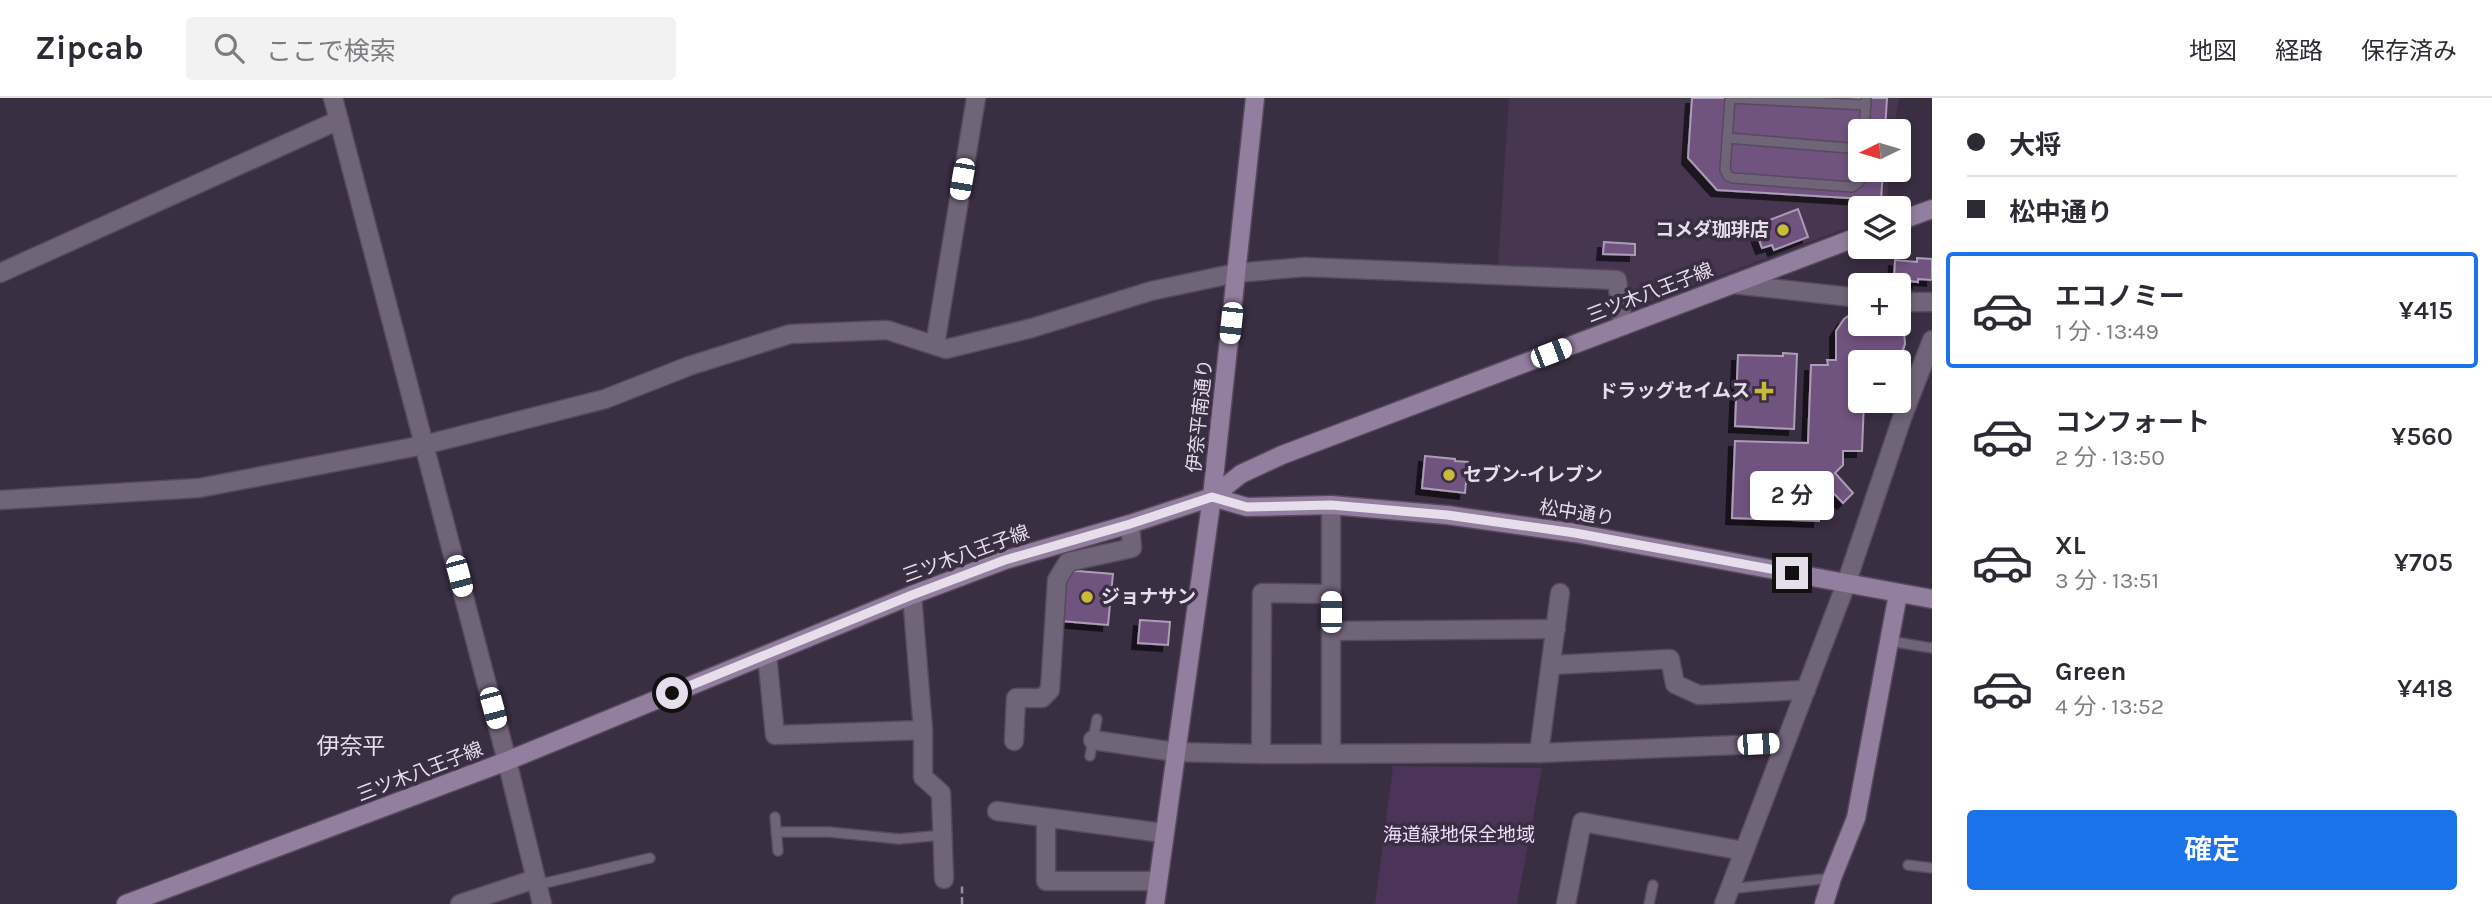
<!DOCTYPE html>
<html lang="ja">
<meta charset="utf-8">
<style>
body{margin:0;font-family:Karla,"Noto Sans JP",sans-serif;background:#f2f2f3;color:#2b2b33;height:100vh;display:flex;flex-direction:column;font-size:26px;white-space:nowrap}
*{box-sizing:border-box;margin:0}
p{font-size:23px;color:#7c7c81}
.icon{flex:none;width:38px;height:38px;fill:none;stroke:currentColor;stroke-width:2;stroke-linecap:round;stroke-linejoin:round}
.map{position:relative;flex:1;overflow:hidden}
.side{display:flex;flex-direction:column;background:#fff;width:560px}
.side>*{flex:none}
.hud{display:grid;align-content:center;height:154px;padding:0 35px;background:#fff}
.needle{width:46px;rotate:265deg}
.fabs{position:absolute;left:1848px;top:21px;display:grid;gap:14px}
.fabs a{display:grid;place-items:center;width:63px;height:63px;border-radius:7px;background:#fff;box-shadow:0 4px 10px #0003;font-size:35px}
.end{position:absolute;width:32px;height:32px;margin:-16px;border:9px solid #e6deea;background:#111;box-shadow:0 0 0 4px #111}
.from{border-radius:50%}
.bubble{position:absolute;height:49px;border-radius:7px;background:#fff;box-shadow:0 4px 10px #0003;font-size:23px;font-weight:600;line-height:49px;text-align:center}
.car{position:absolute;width:21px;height:42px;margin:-21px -10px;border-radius:9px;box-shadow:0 0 5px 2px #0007;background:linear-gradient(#fff 24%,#345 0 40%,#fff 0 76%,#345 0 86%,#fff 0)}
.hud b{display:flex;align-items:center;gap:24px;height:66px;font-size:26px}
.hud b+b{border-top:2px solid #e1e1e2}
.hud i{width:18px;height:18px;background:#2b2b33}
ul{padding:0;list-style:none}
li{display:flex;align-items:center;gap:21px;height:116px;margin:0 14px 10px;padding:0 21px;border:4px solid transparent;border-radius:7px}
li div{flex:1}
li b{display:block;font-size:26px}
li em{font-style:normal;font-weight:600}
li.active{border-color:#1a73e8}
li>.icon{width:63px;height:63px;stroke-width:1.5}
.primary-button{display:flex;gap:14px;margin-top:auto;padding:14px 35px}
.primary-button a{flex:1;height:80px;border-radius:7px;background:#1a73e8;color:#fff;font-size:28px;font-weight:600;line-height:80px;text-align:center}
header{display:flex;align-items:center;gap:42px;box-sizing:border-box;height:98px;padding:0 35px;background:#fff;border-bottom:2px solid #e1e1e2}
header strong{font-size:33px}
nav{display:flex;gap:38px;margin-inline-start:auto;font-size:24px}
.search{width:490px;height:63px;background:#f2f2f3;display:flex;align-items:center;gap:18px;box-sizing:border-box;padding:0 24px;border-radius:7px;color:#7c7c81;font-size:26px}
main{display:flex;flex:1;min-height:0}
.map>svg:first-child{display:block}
</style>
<header>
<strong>Zipcab</strong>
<div class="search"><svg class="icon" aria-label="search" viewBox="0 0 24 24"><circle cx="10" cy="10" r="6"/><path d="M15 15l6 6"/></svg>ここで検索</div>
<nav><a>地図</a><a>経路</a><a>保存済み</a></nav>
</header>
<main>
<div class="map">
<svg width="1932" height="806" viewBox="0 0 1932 806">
<defs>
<filter id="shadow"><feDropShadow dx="-6" dy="6" stdDeviation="0" flood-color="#0009"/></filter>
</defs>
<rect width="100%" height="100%" fill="#3a2e42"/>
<polygon fill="#46364f" points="1509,0 1899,0 1893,33 1860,33 1860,72 1890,72 1886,110 1860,110 1860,125 1630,211 1625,176 1498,168"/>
<polygon fill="#4b3458" points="1393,668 1542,670 1517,806 1375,806"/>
<g fill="#6f537f" stroke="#ac9db6" stroke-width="2" filter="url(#shadow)">
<polygon points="1692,0 1887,0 1885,33 1860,33 1860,72 1883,72 1881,102 1717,92 1688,60"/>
<polygon points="1798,111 1808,139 1774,152 1772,147 1762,150 1754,128"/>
<polygon points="1604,144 1635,146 1635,157 1603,156"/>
<polygon points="1917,160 1932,161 1932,182 1918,181 1918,184 1894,181 1895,162 1917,164"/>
<polygon points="1860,210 1860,226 1899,226 1899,222 1904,232 1905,246 1899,264 1860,264 1860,303 1864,303 1862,353 1843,353 1843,367 1835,375 1853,395 1843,405 1823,384 1820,387 1819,423 1732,420 1735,343 1808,345 1811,267 1828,267 1827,262 1836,262 1836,233 1844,221"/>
<polygon points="1783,255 1797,256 1794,331 1735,328 1738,257 1783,258"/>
<polygon points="1425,358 1455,361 1455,363 1468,364 1465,395 1422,390"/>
<polygon points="1065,472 1113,476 1108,527 1061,523"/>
<polygon points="1140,522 1170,524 1168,547 1138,545"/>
</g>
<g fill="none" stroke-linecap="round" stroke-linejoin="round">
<g stroke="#564a5d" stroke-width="12">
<g id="lane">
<polyline points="1864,33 1866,0"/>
<polyline points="1727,40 1860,51"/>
<polyline points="1862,72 1859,84 1852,89 1733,80 1728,78 1725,72 1730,0 1866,7"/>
<polyline points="1889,543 1932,550"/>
<polyline points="1090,658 1097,621"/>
<polyline points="775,719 778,753"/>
<polyline points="776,734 829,734 899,741 943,737"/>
<polyline points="1908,767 1932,770"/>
<polyline points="537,787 650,760"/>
<polyline points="1729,791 1832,780"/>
<polyline points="1649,806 1653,787"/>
</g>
</g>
<g stroke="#564a5d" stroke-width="21">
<g id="street">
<polyline points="333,0 507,663 542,806"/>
<polyline points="0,175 339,22"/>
<polyline points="1733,186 1860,200"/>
<polyline points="1899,204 1932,204"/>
<polyline points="935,247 976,0"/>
<polyline points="0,402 199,390 424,347 605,301 689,268 790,236 887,232 946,251 1032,230 1151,193 1236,175 1305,169 1617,182 1623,228"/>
<polyline points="1331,407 1331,654"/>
<polyline points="912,497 923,632 923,679 941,695 944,781"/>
<polyline points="1331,533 1556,531"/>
<polyline points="767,557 775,637 923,632"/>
<polyline points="1551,567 1670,561 1675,586 1699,597 1806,592"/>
<polyline points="1093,642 1175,654 1261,656 1539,655 1785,645"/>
<polyline points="1014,643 1016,600 1042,600 1050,592 1057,482 1068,464 1132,450 1130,426"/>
<polyline points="1539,655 1560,495"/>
<polyline points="1261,656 1262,495 1331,496"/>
<polyline points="997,713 1163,735"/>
<polyline points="1046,720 1046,783 1158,783"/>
<polyline points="460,806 535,781"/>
<polyline points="1566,806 1582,724 1744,753"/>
<polyline points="1724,806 1846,486 1902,320 1932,242"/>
</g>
</g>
<g stroke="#564a5d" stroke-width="21">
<g id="secondary">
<polyline points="1899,123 1932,111"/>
<polyline points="1212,399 1247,409 1331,407 1447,417 1575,435 1932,501"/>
<polyline points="126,806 507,663 912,497 1005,462 1130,426 1212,399 1241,376 1282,357 1860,138"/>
<polyline points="1155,806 1212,399 1255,0"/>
<polyline points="1824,806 1832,780 1856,720 1898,496"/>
</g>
</g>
<polyline stroke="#968c9c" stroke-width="2.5" stroke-dasharray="7 3.5" stroke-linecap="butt" points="962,806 962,785"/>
<use href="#lane" stroke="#706478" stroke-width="9"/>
<use href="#street" stroke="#706478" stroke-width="18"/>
<use href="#secondary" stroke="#927e9e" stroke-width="18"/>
</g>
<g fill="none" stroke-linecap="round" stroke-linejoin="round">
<polyline stroke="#e6deea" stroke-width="9" points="672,595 912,497 1005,462 1130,426 1212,399 1247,409 1331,407 1447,417 1575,435 1792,475"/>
</g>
<g fill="#c9ba3a" stroke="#3a2e42" stroke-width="2.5">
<circle cx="1783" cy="132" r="7"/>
<path d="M1760.5 282.5h7v7h7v7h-7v7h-7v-7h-7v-7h7z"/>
<circle cx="1449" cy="377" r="7"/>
<circle cx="1087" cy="499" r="7"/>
</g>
<g text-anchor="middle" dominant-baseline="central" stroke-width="7" stroke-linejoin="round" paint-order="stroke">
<g font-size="19" font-weight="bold" fill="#e6deea" stroke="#3a2e42" text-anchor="end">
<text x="1769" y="132">コメダ珈琲店</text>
<text x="1750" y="293">ドラッグセイムス</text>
<text x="1463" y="377" text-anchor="start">セブン-イレブン</text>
<text x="1101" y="499" text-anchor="start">ジョナサン</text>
</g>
<g font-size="19" fill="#e6deea" stroke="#3a2e42">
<text transform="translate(1650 195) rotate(-21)">三ツ木八王子線</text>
<text transform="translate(1200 318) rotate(-84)">伊奈平南通り</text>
<text transform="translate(1577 415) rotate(9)">松中通り</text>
<text transform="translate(966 456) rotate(-20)">三ツ木八王子線</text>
<text transform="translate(420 674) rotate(-21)">三ツ木八王子線</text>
</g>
<g font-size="19" fill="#eedcf9" stroke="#3a2e42">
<text x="1459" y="737">海道緑地保全地域</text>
</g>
<g font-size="23" fill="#e6deea" stroke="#3a2e42">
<text x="351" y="648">伊奈平</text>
</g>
</g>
</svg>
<div class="fabs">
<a><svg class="needle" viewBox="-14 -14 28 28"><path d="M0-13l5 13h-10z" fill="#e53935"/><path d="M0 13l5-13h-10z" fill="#7c7c81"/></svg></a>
<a><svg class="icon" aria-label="layers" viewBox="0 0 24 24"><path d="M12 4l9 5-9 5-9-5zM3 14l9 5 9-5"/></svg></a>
<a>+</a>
<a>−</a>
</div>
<i class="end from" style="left:672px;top:595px"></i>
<i class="end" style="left:1792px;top:475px"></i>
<div class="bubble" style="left:1750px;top:373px;width:84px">2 分</div>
<i class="car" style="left:962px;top:81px;rotate:190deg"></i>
<i class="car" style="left:1231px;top:225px;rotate:186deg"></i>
<i class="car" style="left:1551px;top:255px;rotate:69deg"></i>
<i class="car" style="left:459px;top:478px;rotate:165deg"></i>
<i class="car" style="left:1331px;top:514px;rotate:0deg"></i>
<i class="car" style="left:493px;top:610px;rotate:165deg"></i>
<i class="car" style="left:1758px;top:646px;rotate:87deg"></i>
</div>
<section class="side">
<div class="hud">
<b><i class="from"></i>大将</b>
<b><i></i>松中通り</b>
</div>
<ul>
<li class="active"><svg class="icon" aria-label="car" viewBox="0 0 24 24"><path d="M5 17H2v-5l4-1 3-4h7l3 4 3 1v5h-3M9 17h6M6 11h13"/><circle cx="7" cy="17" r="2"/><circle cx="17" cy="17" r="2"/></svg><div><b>エコノミー</b><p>1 分 · 13:49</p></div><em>¥415</em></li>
<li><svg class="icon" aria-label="car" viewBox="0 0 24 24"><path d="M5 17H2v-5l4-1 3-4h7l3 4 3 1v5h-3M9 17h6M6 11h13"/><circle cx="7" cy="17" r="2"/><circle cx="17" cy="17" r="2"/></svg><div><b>コンフォート</b><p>2 分 · 13:50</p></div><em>¥560</em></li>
<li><svg class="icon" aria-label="car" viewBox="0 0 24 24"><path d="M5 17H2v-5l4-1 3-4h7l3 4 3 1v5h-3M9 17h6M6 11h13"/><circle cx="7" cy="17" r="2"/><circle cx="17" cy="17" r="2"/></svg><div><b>XL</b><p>3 分 · 13:51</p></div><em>¥705</em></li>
<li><svg class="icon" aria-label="car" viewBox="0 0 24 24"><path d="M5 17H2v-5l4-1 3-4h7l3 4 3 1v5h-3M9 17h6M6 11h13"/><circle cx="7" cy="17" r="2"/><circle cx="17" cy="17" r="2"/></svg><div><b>Green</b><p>4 分 · 13:52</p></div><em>¥418</em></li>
</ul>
<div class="primary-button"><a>確定</a></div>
</section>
</main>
